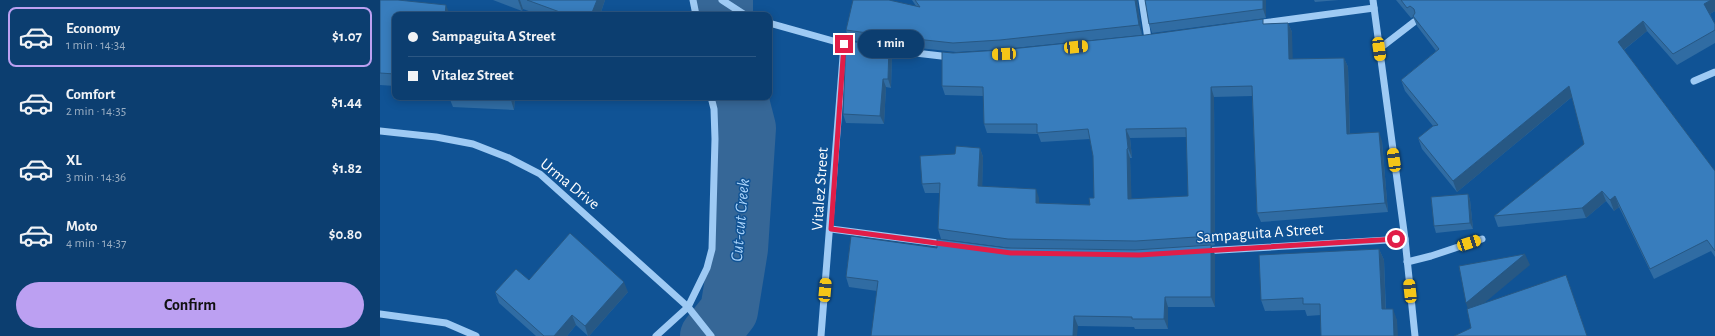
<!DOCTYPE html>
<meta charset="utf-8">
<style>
body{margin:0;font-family:"Alegreya Sans",sans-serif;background:#154575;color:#f1f3f6;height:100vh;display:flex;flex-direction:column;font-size:15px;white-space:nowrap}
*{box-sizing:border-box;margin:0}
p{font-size:13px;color:#9aaec3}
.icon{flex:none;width:22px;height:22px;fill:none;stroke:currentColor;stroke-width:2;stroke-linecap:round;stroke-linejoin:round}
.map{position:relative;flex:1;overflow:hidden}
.panel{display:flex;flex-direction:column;background:#0c3e70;width:380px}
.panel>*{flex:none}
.banner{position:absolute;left:12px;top:12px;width:380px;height:88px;border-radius:8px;box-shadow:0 2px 10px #0003,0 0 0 1px #2c5783;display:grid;align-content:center;height:88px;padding:0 16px;background:#0c3e70}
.end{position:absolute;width:18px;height:18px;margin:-9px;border:5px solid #e11d48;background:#fff;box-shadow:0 0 0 2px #fff}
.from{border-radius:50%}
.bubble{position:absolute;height:28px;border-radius:14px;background:#0c3e70;box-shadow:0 2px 10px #0003,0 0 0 1px #2c5783;font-size:13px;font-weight:700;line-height:28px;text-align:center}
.car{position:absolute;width:12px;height:24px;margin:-12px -6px;border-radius:5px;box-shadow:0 0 3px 1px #0007;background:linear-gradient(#f5c518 24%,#345 0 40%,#f5c518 0 76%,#345 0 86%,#f5c518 0)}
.banner b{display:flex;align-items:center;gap:14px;height:38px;font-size:15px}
.banner b+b{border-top:1px solid #2c5783}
.banner i{width:10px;height:10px;background:#f1f3f6}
ul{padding:7px 0 0;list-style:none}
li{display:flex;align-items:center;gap:12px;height:60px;margin:0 8px 6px;padding:0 8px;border:2px solid transparent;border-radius:8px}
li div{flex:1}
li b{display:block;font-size:15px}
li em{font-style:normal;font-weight:700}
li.selected{border-color:#bca0f2}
li>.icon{width:36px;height:36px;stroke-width:1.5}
.primary-button{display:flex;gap:8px;margin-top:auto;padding:8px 16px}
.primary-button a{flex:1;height:46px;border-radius:24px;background:#bca0f2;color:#111;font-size:16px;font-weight:700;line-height:46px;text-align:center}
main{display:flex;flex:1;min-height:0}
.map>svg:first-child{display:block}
</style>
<main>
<section class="panel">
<ul>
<li class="selected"><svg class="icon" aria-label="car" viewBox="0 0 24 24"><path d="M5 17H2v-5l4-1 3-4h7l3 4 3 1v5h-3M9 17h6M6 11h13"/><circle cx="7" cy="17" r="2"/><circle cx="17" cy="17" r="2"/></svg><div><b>Economy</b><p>1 min · 14:34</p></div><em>$1.07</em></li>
<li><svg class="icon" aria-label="car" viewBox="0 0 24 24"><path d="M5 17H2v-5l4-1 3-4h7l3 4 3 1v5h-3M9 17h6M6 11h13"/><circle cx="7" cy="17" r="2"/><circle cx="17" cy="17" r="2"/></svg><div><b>Comfort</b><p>2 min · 14:35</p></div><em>$1.44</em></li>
<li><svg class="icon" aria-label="car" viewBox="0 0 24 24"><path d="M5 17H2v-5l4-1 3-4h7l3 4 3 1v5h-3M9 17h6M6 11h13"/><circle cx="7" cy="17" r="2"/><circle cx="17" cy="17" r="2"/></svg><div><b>XL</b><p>3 min · 14:36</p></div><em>$1.82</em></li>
<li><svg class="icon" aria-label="car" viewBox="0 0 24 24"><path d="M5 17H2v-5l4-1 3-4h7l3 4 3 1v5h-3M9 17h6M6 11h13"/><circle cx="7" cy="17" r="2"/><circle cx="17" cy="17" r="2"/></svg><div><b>Moto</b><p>4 min · 14:37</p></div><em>$0.80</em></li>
</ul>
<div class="primary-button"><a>Confirm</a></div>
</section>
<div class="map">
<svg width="1335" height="336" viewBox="0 0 1335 336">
<rect width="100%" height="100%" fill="#105395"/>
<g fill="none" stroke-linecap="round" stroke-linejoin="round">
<g stroke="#366797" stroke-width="58">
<polyline points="344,0 344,15"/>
<polyline points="329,336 349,311 359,249 367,128 359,97"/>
</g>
<g stroke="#9ecaf4" stroke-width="7">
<polyline points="313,0 316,15"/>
<polyline points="342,0 365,15"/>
<polyline points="762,0 768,39"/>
<polyline points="993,0 1025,239 1035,336"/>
<polyline points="389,23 464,44 475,46"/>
<polyline points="875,24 994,8"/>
<polyline points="501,49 570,57"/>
<polyline points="999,49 1034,22"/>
<polyline points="1314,81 1335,72"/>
<polyline points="0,131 56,137 93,144 129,158 160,174 308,307 331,336"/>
<polyline points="451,229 566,244"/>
<polyline points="823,251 1025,239"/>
<polyline points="1027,262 1051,256 1102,239"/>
<polyline points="0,314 66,323 96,336"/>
<polyline points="276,336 308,307 327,268 332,249 335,139 334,109 331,97"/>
<polyline points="441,336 464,44"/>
</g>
</g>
<g fill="#306ca3" fill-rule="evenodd">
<polygon points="0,0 15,15 15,86 0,85"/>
<polygon points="113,0 225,0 220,15 160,15 143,9 142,11"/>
<polygon points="532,0 757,0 762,35 624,49 576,52 539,48 513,42 513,45 469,40 466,30 536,6"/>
<polygon points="886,0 886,18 772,33 769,24"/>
<polygon points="934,0 959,0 935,2"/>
<polygon points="1016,0 1335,0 1335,11 1330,14 1335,24 1335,43 1297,65 1267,31 1244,50 1335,171 1335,257 1331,251 1274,279 1239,207 1234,211 1226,201 1206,218 1118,227 1114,216 1204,144 1192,97 1077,192 1042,149 1038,138 1053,126 1025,91 1021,80 1056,51 1037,26 1033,17 1031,18"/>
<path d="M908,23l4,9v27l52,-1 4,9 2,67 32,7 6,71 -127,10 -4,-9 -5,-117 -38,1 1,148 -4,1 4,9v52h-47v22h-33l-1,-2 -56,-1 -201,-35 -28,-4 -3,-10 91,-29h74l-70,-9 -3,-10 2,-36h-15l-3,-9 33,-30 25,-6 3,9 -1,30 57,11v5l51,2 4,-7 -1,-42 -3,-17 -49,3 -3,-8 -51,-1 -3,-9 -1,-28 -38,-1 -3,-9 11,-33 48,-3 263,-26zM807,137l1,59 -57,3 -1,-41h2l-2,-20z"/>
<polygon points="509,46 512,55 511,88 506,87 504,124 466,123 463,114"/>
<polygon points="69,97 135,97 134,110 73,107"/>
<polygon points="1088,194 1090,200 1093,229 1056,233 1054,226"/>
<polygon points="999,249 1004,260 1006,309 1017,320 941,315 927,316 925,310 885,311 881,300"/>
<polygon points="149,280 248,292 209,336 208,336 196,325 187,336 156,336 119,303 115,292"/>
</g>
<g fill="#275884">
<polygon points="138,0 140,0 143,9 142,11"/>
<polygon points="217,0 225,0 220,15 211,15"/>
<polygon points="755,0 757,0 762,35 759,25"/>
<polygon points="883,0 886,0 886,18 883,9"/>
<polygon points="1331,0 1335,0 1335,11 1328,15 1324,4"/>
<polygon points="66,5 70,15 65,15"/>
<polygon points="1263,21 1267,31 1241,52 1238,42"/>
<polygon points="908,23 912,32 913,69 909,59"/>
<polygon points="509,33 513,42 513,45 509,36"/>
<polygon points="509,46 512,55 511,88 508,79"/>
<polygon points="964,58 968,67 970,143 967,134"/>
<polygon points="503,79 506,87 504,124 500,116"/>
<polygon points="1189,86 1193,96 1077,192 1073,181"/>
<polygon points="831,87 834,97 835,245 831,236"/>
<polygon points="130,97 135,97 134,110"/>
<polygon points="746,129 750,138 752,158 748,148"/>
<polygon points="999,132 1002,141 1008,212 1005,203"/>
<polygon points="600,148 603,157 602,196 598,186"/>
<polygon points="747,149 750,158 752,208 748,199"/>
<polygon points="656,189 659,198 659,212 656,203"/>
<polygon points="1222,191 1226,201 1206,218 1202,208"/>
<polygon points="1088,194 1090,200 1093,229 1090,223"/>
<polygon points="1235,196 1239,207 1234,211 1230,200"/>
<polygon points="831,245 835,255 835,307 831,297"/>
<polygon points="999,249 1004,260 1006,321 1002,309"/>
<polygon points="1145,254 1150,265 1090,315 1086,303"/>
<polygon points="244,282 248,292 209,336 208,336 205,326"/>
<polygon points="785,297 788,307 788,329 784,319"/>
<polygon points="1013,309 1017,320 1018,336 1014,336"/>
<polygon points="192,315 196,325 187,336 174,336"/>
<polygon points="694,316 698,326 697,336 693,336"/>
</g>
<g fill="#387dbd" stroke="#275884" fill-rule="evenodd">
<polygon points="0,0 18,0 66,5 65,15 15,15 15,74 0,73"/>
<polygon points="147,0 217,0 211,15 188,15"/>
<polygon points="473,0 509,0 540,7 535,0 755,0 759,25 620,40 573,43 536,39 509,33 509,36 466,30"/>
<polygon points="765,0 883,0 883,9 769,24"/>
<polygon points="1021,0 1331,0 1324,4 1335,24 1335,30 1293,54 1263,21 1238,42 1335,171 1335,251 1327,240 1270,269 1235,196 1230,200 1222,191 1202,208 1114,216 1204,144 1189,86 1073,181 1038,138 1053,126 1058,125 1021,80 1059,49 1033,16 1035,13 1034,9 1030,6 1027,8"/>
<path d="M883,19v5l25,-1 1,36 55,-1 3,76 32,-2 6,71 -128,10 -5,-127 -41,1v149l-75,5 -128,-2 -70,-10 2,-46 -18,1 -2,-28 35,-2 1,-8 24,2 -2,38 58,3v14l54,2 -1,-7h5l-1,-42 -5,-27 -51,4v-9h-53l-1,-37 -41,-1v-34l11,1 48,-3 144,-15zM806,128l2,68 -60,3 -1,-50 1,-1 -2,-19z"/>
<polygon points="466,41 509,46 508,79 503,79 500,116 463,114"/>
<polygon points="1088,194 1090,223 1054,226 1051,197"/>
<polygon points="190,233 244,282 205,326 192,315 174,336 164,336 115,292 136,269 149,280"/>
<polygon points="471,236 557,248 557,239 627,248 755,250 831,245 831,297 785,297 784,319 752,319 752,317 694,316 693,336 491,336 498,281 466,277"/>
<polygon points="999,249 1002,309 1013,309 1014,336 941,336 940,304 923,304 923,298 881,300 879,255"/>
<polygon points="1145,254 1086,303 1079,266"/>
<polygon points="1186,275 1207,336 1074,336 1091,328 1087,309"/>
</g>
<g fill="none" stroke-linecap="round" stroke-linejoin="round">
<polyline stroke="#e11d48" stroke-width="5" points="464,44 451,229 631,253 759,255 1016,239"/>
</g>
<g text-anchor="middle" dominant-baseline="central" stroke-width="3" stroke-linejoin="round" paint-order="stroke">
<g font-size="16" fill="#fff" stroke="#105395">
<text transform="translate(190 184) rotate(39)">Urma Drive</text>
<text transform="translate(440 189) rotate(-86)">Vitalez Street</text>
<text transform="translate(880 233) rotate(-4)">Sampaguita A Street</text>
</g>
<g font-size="17" font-style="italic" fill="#aad4fb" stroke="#105395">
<text transform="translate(360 220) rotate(-85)">Cut-cut Creek</text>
</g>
</g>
</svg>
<i class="end from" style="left:1016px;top:239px"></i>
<i class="end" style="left:464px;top:44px"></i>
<div class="bubble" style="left:478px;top:30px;width:66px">1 min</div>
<i class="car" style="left:696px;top:47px;rotate:84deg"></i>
<i class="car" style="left:999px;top:49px;rotate:172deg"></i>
<i class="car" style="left:624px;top:54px;rotate:267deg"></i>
<i class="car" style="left:1014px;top:160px;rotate:352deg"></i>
<i class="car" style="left:1089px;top:243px;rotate:72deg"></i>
<i class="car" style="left:445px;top:290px;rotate:5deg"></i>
<i class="car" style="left:1030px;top:291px;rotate:354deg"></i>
<div class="banner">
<b><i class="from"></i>Sampaguita A Street</b>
<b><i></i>Vitalez Street</b>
</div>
</div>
</main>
